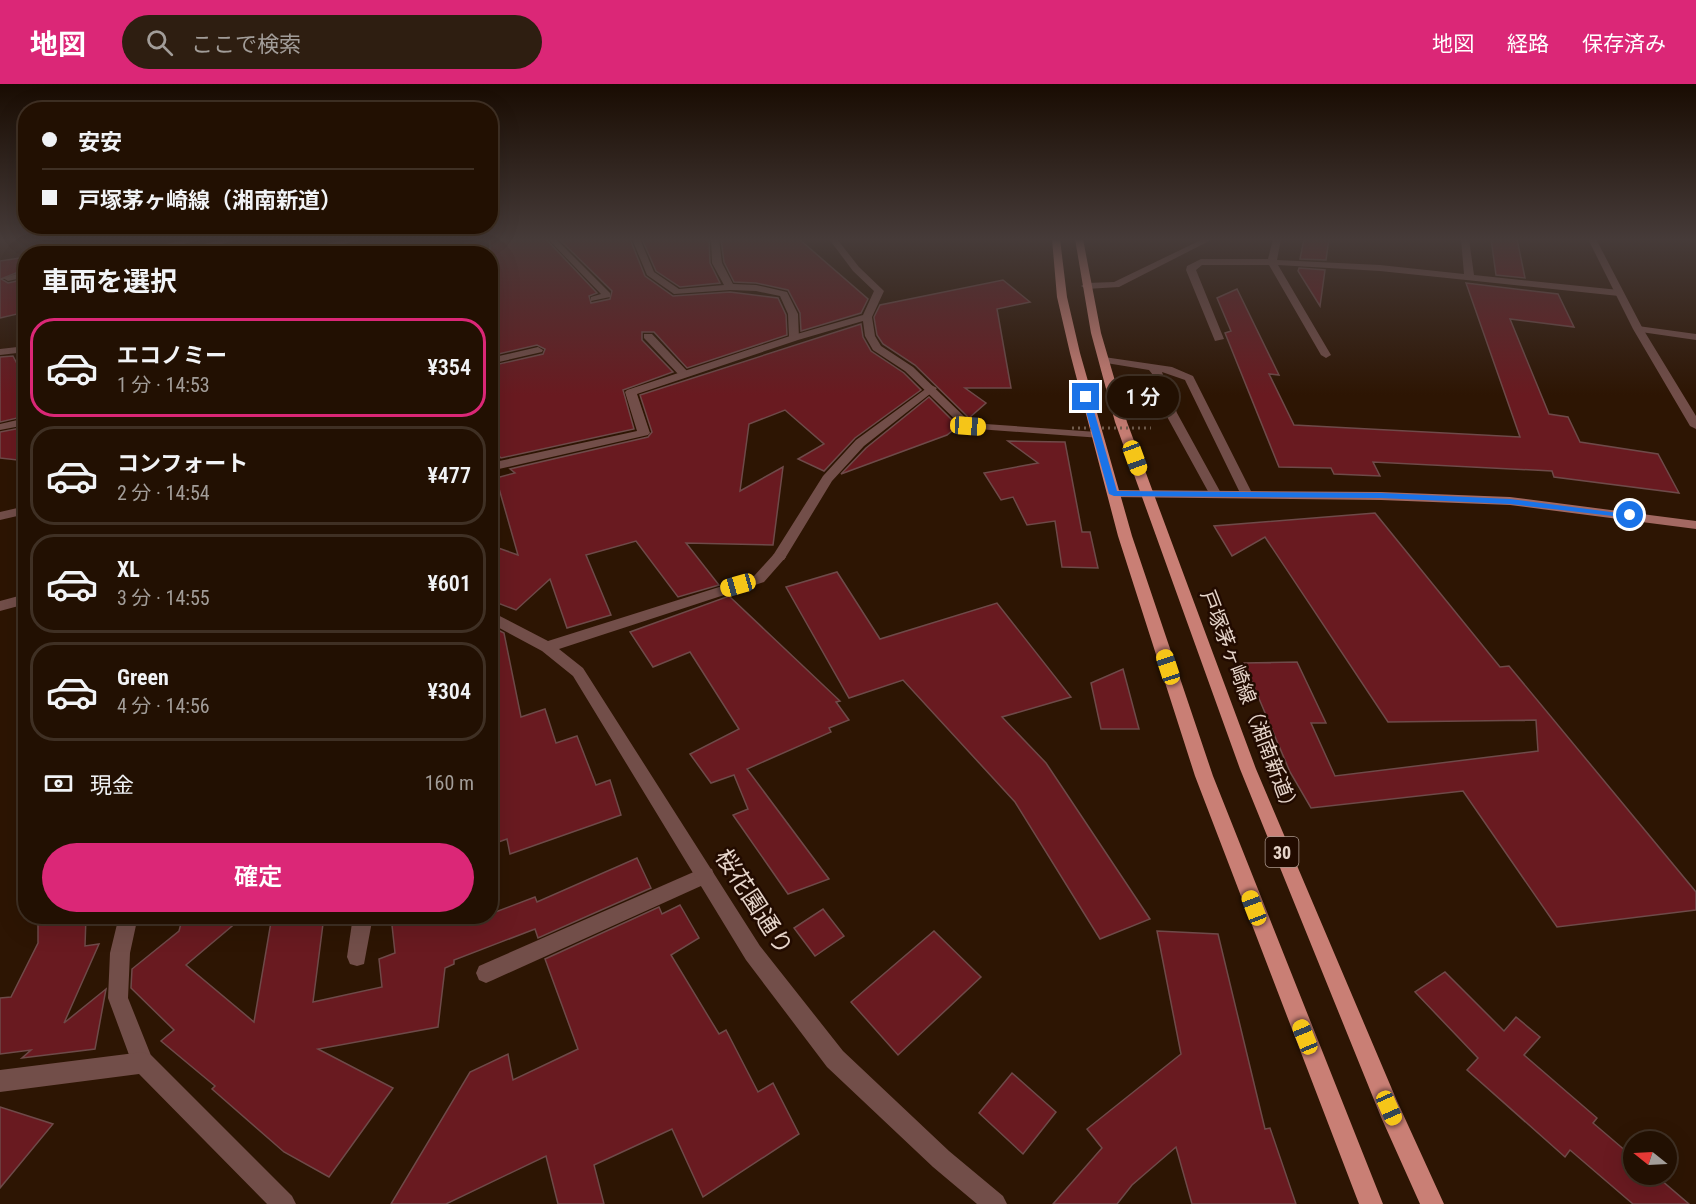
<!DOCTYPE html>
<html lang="ja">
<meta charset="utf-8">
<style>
body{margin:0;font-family:"Roboto Condensed","Noto Sans JP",sans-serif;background:#2e1e11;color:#f1f3f6;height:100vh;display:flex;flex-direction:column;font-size:22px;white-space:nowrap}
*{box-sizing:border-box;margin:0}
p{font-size:20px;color:#a29d99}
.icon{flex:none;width:33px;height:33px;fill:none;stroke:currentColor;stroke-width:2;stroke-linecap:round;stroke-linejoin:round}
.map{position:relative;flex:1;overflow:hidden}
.sheet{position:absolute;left:18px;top:162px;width:480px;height:678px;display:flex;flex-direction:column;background:#221002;border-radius:24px;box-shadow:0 6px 24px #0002,0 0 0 2px #3f3024}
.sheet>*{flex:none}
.hud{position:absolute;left:18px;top:18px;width:480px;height:132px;border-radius:24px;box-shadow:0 6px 24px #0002,0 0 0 2px #3f3024;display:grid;align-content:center;height:132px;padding:0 24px;background:#221002}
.needle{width:39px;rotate:288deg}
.tools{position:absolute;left:1623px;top:1047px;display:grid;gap:12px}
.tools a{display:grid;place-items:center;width:54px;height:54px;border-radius:50%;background:#221002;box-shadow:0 6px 24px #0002,0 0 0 2px #3f3024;font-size:30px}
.end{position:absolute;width:27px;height:27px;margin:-14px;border:8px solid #1a73e8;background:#fff;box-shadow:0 0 0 3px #fff}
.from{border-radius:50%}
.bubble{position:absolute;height:42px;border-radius:21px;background:#221002;box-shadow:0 6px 24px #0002,0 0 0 2px #3f3024;font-size:20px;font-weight:600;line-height:42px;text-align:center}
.car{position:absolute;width:18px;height:36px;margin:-18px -9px;border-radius:8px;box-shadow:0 0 4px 2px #0007;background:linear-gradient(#f5c518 24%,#345 0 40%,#f5c518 0 76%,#345 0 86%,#f5c518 0)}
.hud b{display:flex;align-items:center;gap:21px;height:57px;font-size:22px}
.hud b+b{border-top:2px solid #3f3024}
.hud i{width:15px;height:15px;background:#f1f3f6}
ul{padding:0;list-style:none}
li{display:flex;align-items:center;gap:18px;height:99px;margin:0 12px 9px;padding:0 12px;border:3px solid #3f3024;border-radius:24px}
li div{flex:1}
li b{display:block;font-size:22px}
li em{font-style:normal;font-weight:600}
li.on{border-color:#db2777}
li>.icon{width:54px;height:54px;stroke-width:1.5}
h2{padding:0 24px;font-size:27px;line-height:72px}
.pay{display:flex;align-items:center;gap:15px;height:66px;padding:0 24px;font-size:22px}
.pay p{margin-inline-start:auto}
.primary-button{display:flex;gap:12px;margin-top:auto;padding:12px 24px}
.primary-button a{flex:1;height:69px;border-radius:36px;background:#db2777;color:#fff;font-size:24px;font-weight:600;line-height:69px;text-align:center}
header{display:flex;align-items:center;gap:36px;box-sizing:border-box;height:84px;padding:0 30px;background:#db2777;color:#fff}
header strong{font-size:28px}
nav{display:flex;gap:33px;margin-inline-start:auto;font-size:21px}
.search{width:420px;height:54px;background:#2e1e11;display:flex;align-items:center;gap:15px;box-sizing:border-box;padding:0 21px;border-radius:33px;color:#a29d99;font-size:22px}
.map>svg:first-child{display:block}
</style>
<header>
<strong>地図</strong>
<div class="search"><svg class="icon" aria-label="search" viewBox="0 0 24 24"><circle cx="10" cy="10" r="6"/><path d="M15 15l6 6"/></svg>ここで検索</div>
<nav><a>地図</a><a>経路</a><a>保存済み</a></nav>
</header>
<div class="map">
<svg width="1696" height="1120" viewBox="0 0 1696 1120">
<rect width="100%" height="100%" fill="#2d1503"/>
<g fill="#691a20" stroke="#6e4a49" stroke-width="1.5">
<polygon points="490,155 546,155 597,209 589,212 591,219 610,215 612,207 559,155 630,155 645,192 673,212 730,208 778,214 786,231 787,251 687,284 654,248 642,248 642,256 673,288 623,306 634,345 501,374 490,363 490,282 543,270 545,265 537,261 490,272 490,223 496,220 496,215 490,213"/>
<polygon points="642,155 709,155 710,179 720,199 680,203 656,187"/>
<polygon points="721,155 799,155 868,215 861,229 801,247 800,229 788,206 756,199 734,198 724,178"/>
<polygon points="1304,155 1329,155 1326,176 1300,175"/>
<polygon points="1491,155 1517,155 1525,194 1496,191"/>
<polygon points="26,173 26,185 1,195 8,199 26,195 26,228 0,234 0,177"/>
<polygon points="1299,184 1325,186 1320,222 1298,187"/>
<polygon points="1003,196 1030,218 997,225 1011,304 965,304 986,319 969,334 915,281 883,260 877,251 874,233 880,221"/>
<polygon points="1466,199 1558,210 1574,243 1510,235 1549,330 1568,333 1580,358 1658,370 1679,409 1554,393 1552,387 1373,378 1380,392 1334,390 1331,384 1279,383 1225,249 1231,247 1217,214 1237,205 1279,291 1269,290 1294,341 1520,353"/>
<polygon points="861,240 863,253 871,267 904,289 921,306 855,354 824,387 798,375 824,360 785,326 749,340 740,407 783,383 773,461 686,459 719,501 678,513 636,457 586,471 611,531 567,544 550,495 516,526 490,516 490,461 518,471 496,394 515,389 510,385 648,353 652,348 640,311"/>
<polygon points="13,272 26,297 26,332 0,338 0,273"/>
<polygon points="929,313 958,342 947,351 841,390 866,364"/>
<polygon points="26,343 26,377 0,374 0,348"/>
<polygon points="1008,357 1065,358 1082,448 1090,448 1098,484 1062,483 1055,437 1027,441 1013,413 1001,416 984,389 1038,379"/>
<polygon points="1375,429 1500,583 1509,582 1696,808 1696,826 1557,843 1463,707 1311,724 1290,688 1244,579 1297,578 1326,639 1311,639 1335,692 1538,667 1536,636 1388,638 1265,453 1232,472 1214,442"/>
<polygon points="837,488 880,555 997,519 1071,613 1002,633 1046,679 1150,835 1100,855 1015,718 903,596 849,614 786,503"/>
<polygon points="729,512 840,617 836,618 849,636 829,644 831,648 747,685 829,795 788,810 733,731 748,725 734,691 711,699 690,670 739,645 690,568 653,583 630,548"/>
<polygon points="498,546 504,549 521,633 545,625 556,659 577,652 596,701 610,696 621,731 510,770 507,755 490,761 490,547"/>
<polygon points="1123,585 1139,645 1101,645 1091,599"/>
<polygon points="637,774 651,804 538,854 535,845 454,876 454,880 445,884 438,943 318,965 393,1004 329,1093 284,1068 212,1005 215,1002 161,957 174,946 131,904 132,885 179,847 183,832 244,832 186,881 254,938 272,832 324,832 313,918 382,903 379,875 395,869 391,832 490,832 490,830 535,813 537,818"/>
<polygon points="680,821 699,854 671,871 719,950 726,946 758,1008 773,999 799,1050 703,1113 672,1045 594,1081 604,1120 558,1120 546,1072 446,1120 391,1120 470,988 508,970 513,996 578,965 545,875 659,823 662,830"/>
<polygon points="823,825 844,852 815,872 794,844"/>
<polygon points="38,832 86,832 85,862 99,860 64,939 106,905 95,965 22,974 31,966 0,970 0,914 11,913 38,859"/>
<polygon points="934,847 981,893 898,971 851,918"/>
<polygon points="1157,847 1218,850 1265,1045 1270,1044 1296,1120 1192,1120 1176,1063 1132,1101 1117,1120 1053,1120 1102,1064 1087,1045 1181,970"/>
<polygon points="1445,888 1504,947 1516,933 1540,953 1524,971 1597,1034 1593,1039 1634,1074 1634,1090 1654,1090 1689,1120 1633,1120 1570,1066 1565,1073 1467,986 1478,974 1415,908"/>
<polygon points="1012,989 1056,1028 1023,1070 979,1029"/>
<polygon points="0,1023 53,1040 0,1104"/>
</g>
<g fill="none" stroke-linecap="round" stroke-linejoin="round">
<g fill="#724e49" fill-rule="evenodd">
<polygon points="190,155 200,156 140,170 119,170"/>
<polygon points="350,155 365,155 300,170 280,170"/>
<polygon points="632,155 640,155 654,188 679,205 724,201 712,179 711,155 719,155 722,179 733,200 756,201 787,208 798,230 799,254 794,257 789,254 788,230 780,212 756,207 730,206 674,210 647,191"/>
<polygon points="1203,155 1213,155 1119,203 1086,205 1081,202 1086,199 1114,198"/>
<polygon points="1273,155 1281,155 1277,176 1380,181 1464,190 1461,155 1469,155 1474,191 1619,206 1624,209 1619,212 1380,187 1278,181 1331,271 1326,274 1321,271 1269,181 1202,181 1196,186 1224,255 1215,257 1186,186 1187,182 1201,175 1268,175"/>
<polygon points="397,160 401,163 400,165 377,170 356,170"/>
<polygon points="26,187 26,193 8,197 3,194"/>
<polygon points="490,215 494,216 494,220 490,221"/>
<polygon points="1638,242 1696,250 1696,256 1634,247 1634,243"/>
<polygon points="644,250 652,250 688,288 688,292 680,292 644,254"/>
<polygon points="538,263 543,266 542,268 490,280 490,274"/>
<polygon points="1104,273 1172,283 1193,292 1253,411 1251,414 1243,414 1241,411 1185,296 1162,288 1177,329 1222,411 1220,414 1212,414 1210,411 1165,329 1153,291 1149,286 1100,278 1100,274"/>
<polygon points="931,301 937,304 935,306 864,362 832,397 784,476 774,476 772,473 823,392 856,356"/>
<polygon points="26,422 26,430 0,436 0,428"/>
<polygon points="705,783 712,785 714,791 712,797 493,896 486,899 479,896 476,889 479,882"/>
<polygon points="119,832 138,832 130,869 128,914 154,979 151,987 143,990 135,987 108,914 110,869"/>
</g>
<g fill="#724e49" fill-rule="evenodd">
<polygon points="227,155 243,155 194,166 190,163"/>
<polygon points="548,155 556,155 610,209 610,213 591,217 591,213 601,210"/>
<polygon points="829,155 837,155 859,183 884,207 872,233 875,252 881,262 913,283 971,339 1097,348 1101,350 1101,354 964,344 905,287 873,266 865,252 863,237 798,256 637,310 650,349 648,351 490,387 490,379 637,347 625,308 627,306 790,252 863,231 874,207 853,187"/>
<polygon points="1588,155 1596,155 1643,245 1696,332 1696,345 1690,342 1633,245"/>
<polygon points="26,262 26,268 0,271 0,265"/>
<polygon points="26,334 26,341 0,346 0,340"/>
<polygon points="779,469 786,473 764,498 559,565 583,584 760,862 843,967 949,1067 1003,1112 1007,1120 977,1120 933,1083 827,983 746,876 573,592 542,567 490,539 490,527 548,557 754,492 774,470"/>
<polygon points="26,510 26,520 0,527 0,517"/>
<polygon points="353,832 373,832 364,880 357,882 350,880 347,873"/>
<polygon points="143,968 151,971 292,1112 296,1120 267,1120 139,990 0,1008 0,986"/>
</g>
<polygon fill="#a36962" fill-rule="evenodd" points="1114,406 1381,408 1510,413 1696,437 1696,445 1510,421 1381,416 1110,413 1110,407"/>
<g fill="#c97f75" fill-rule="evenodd">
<polygon points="1052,155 1060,155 1067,213 1080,269 1132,452 1213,692 1383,1120 1359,1120 1195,692 1118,452 1070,269 1057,213"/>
<polygon points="1075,155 1083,155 1101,249 1127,338 1256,685 1397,1017 1444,1120 1420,1120 1381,1033 1240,685 1115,338 1091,249"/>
</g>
<polyline stroke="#725d4d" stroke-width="3" stroke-dasharray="2 4" stroke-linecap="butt" points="1072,344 1151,344"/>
</g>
<linearGradient id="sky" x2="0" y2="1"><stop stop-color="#190c02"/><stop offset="0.5" stop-color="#463b39"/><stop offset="1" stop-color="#463b39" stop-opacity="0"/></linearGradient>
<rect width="1696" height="311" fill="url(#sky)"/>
<polygon fill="#1a73e8" points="1086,311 1090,313 1117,407 1381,409 1510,415 1634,431 1630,434 1510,420 1381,414 1114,412 1109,410 1082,313"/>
<g text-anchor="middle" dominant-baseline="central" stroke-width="5" stroke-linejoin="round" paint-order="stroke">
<rect fill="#220b00" stroke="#ab988d" stroke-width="1.5" x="1265.5" y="753" width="33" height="30" rx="4.5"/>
<g font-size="18" font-weight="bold" fill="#e6d5ca">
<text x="1282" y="768">30</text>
</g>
<g font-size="20" fill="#e6d5ca" stroke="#220b00">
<text transform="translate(1250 619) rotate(69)">戸塚茅ヶ崎線（湘南新道）</text>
</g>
<g font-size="24" fill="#e6d5ca" stroke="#220b00">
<text transform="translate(754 818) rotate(57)">桜花園通り</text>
</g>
</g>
</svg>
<div class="tools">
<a><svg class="needle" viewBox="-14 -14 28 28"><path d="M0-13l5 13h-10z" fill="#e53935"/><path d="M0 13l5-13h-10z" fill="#a29d99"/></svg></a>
</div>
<i class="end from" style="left:1630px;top:431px"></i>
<i class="end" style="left:1086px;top:313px"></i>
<div class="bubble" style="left:1107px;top:292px;width:72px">1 分</div>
<i class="car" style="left:968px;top:342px;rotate:94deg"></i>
<i class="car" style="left:1135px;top:374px;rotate:160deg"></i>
<i class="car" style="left:738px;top:501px;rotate:254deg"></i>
<i class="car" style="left:1168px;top:583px;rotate:342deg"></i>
<i class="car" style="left:1254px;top:824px;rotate:339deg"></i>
<i class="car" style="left:1305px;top:953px;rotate:338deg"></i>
<i class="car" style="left:1389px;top:1024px;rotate:156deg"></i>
<div class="hud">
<b><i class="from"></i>安安</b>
<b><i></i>戸塚茅ヶ崎線（湘南新道）</b>
</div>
<section class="sheet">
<h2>車両を選択</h2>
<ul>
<li class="on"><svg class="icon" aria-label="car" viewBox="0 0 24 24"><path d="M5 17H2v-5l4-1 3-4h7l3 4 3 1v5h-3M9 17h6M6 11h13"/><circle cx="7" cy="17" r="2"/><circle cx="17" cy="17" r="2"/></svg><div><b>エコノミー</b><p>1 分 · 14:53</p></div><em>¥354</em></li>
<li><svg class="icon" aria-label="car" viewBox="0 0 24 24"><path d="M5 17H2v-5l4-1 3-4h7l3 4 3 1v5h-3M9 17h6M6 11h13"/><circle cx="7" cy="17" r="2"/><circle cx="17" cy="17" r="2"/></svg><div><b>コンフォート</b><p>2 分 · 14:54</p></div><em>¥477</em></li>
<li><svg class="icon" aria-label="car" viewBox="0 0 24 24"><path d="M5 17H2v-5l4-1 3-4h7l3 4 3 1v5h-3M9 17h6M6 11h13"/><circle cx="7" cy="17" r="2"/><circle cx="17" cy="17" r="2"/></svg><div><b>XL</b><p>3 分 · 14:55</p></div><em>¥601</em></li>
<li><svg class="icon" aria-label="car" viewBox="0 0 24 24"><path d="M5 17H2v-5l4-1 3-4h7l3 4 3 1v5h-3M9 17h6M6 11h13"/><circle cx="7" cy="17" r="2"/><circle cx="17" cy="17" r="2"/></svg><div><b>Green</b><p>4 分 · 14:56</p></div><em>¥304</em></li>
</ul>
<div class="pay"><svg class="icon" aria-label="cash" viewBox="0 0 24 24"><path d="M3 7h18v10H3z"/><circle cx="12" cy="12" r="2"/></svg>現金<p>160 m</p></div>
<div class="primary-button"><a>確定</a></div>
</section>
</div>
